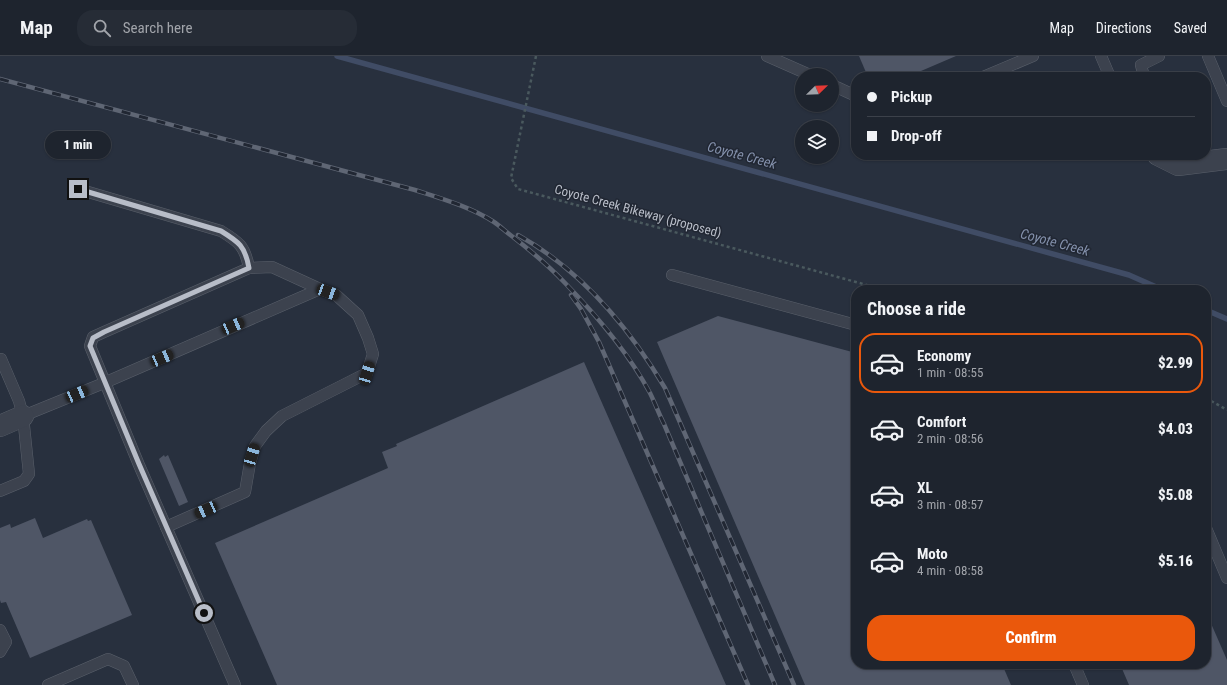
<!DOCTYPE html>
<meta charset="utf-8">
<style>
body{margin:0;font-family:"Roboto Condensed",sans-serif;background:#262c36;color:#f1f3f6;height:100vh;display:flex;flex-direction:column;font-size:15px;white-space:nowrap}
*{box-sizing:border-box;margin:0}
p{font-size:13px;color:#a1a4aa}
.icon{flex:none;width:22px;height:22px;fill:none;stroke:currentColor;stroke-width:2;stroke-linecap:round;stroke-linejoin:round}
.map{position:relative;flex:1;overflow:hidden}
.drawer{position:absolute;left:851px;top:229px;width:360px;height:384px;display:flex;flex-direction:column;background:#1e242e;border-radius:16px;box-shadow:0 1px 3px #0004,0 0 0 1px #3c414a}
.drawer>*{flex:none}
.top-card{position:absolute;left:851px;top:16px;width:360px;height:88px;border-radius:16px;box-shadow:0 1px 3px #0004,0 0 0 1px #3c414a;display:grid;align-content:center;height:88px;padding:0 16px;background:#1e242e}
.needle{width:26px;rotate:67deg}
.controls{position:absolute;left:795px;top:12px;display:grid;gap:8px}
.controls a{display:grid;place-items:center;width:44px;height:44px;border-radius:50%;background:#1e242e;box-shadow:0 1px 3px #0004,0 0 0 1px #3c414a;font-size:20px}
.end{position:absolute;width:18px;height:18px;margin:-9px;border:5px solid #b8bdc8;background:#111;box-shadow:0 0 0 2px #111}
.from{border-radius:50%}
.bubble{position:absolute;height:28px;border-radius:14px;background:#1e242e;box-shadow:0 1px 3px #0004,0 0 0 1px #3c414a;font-size:13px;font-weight:800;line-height:28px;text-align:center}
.car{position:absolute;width:12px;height:24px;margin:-12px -6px;border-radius:5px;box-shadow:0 0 3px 1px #0007;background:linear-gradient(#222 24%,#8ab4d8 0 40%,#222 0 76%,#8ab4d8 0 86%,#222 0)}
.top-card b{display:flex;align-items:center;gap:14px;height:38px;font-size:15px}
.top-card b+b{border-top:1px solid #3c414a}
.top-card i{width:10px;height:10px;background:#f1f3f6}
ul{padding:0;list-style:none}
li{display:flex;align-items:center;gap:12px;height:60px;margin:0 8px 6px;padding:0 8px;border:2px solid transparent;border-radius:16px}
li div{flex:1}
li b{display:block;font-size:15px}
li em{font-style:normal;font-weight:800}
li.current{border-color:#ea580c}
li>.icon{width:36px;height:36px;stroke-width:1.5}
h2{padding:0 16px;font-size:18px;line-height:48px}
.primary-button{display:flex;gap:8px;margin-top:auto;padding:8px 16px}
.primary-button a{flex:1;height:46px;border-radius:16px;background:#ea580c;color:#fff;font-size:16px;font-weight:800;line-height:46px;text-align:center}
header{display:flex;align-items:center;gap:24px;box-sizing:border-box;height:56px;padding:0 20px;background:#1e242e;border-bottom:1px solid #3c414a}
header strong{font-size:19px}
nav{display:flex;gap:22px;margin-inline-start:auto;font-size:14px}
.search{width:280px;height:36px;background:#262c36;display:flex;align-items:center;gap:10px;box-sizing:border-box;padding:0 14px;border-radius:16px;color:#a1a4aa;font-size:15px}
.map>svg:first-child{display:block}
</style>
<header>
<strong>Map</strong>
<div class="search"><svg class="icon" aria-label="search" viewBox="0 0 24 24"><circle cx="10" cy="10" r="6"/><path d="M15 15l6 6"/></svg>Search here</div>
<nav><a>Map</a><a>Directions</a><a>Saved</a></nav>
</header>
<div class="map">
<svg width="1227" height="629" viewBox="0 0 1227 629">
<rect width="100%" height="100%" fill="#28303e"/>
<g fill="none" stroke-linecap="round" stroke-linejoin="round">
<g stroke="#404c65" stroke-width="5.5">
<polyline points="337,0 1129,219 1163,234"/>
<polyline points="1206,254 1227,263"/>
</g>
</g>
<g fill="#4f5666">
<polygon points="859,0 956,0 907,21 868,21"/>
<polygon points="718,260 856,297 856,608 1002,608 1011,629 805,629 657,286"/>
<polygon points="584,306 726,629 277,629 215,487 388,412 382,396 397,390 396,388"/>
<polygon points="164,399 165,401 168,399 188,446 179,450 159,403"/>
<polygon points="35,462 43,482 87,463 88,465 91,464 132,559 30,602 6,546 1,547 0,544 0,472 10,468 11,472"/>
<polygon points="1206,556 1227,604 1227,629 1129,629 1120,608 1206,608"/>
</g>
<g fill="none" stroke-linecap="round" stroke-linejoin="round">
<g stroke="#5a606b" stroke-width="12">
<g id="lane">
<polyline points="767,0 810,19"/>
<polyline points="1101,0 1110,21"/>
<polyline points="1208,0 1227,45"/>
<polyline points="983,21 1033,0"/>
<polyline points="1144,21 1141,9 1159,0"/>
<polyline points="832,29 856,40"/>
<path d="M78,133l143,42c18,11 24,15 28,37l-145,64 -11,5 -3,9 49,119 96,220"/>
<polyline points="672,219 856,269"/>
<polyline points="0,303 1,303 19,345 23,360 29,418 24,425 0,435"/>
<polyline points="23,360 104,327 320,233"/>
<polyline points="166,471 245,436 250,407 255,390 266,375 282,360 367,317 373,298 368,282 358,259 336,239 320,233 272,211 249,212"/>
<polyline points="1206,472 1227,522"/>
<polyline points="0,574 6,586 0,596"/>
<polyline points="1074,608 1083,629"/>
<polyline points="48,629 108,603 124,610 133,629"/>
</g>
</g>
<g stroke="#5a606b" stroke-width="22">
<g id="street">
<polyline points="1158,99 1178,109 1227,103"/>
<polyline points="0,370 23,360"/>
</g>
</g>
<g stroke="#4a595e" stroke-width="2.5" stroke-dasharray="3 3" stroke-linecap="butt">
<polyline points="536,0 511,122 518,133 885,234"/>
<polyline points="1206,342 1227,354"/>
</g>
<use href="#lane" stroke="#3c424e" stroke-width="11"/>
<use href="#street" stroke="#3c424e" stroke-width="21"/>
<g stroke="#5f6674" stroke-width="4.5">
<g id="rail">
<path d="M0,23l415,111c25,8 56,17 79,32 6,4 12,10 19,15 18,14 36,29 52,46 33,34 63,69 85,110 5,10 9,21 14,31l111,261"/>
<path d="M518,179c63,35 110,91 147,153l129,297"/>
<polyline points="571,239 581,253 599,286 748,629"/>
</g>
</g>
<use href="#rail" stroke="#212733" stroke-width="3" stroke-dasharray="9" stroke-linecap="butt"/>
</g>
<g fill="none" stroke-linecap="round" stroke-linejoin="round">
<path stroke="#b8bdc8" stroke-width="5" d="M78,133l143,42c18,11 24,15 28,37l-145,64 -11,6 -3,8 49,118 65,149"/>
</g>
<g text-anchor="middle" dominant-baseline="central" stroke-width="3" stroke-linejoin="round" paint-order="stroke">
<g font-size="13" fill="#b8bdc8" stroke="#212733">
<text transform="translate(638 155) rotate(15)">Coyote Creek Bikeway (proposed)</text>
</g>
<g font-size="14" font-style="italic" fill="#8491ac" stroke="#212733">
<text transform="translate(742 99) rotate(15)">Coyote Creek</text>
<text transform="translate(1055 186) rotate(15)">Coyote Creek</text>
</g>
</g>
</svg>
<div class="controls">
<a><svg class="needle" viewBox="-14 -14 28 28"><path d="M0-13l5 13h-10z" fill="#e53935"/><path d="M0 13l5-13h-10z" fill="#a1a4aa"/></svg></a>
<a><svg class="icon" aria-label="layers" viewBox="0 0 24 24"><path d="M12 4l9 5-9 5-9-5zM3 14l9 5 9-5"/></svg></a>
</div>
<i class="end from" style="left:204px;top:557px"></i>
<i class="end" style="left:78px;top:133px"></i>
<div class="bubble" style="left:45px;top:75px;width:66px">1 min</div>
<i class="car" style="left:328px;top:236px;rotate:110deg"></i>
<i class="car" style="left:233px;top:270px;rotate:67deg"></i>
<i class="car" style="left:162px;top:302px;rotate:67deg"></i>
<i class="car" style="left:367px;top:317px;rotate:17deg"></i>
<i class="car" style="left:77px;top:338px;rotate:67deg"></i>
<i class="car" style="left:252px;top:399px;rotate:17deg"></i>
<i class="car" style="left:206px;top:454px;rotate:246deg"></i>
<div class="top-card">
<b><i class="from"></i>Pickup</b>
<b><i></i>Drop-off</b>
</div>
<section class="drawer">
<h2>Choose a ride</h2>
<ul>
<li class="current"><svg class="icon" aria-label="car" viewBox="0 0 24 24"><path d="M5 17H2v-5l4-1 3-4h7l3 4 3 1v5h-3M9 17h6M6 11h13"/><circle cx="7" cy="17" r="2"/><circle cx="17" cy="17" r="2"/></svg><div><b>Economy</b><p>1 min · 08:55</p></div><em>$2.99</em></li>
<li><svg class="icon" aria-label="car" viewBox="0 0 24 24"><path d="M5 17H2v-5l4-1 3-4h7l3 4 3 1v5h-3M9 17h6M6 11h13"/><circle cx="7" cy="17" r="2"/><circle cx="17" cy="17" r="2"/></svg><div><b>Comfort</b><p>2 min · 08:56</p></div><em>$4.03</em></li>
<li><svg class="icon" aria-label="car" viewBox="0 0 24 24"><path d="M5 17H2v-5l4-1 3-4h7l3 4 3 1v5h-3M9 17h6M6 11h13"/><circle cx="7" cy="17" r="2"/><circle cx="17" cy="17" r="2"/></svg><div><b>XL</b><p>3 min · 08:57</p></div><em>$5.08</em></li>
<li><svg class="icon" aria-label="car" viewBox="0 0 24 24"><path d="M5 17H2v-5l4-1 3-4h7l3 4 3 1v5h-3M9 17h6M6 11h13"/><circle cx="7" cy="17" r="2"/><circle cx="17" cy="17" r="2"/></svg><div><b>Moto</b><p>4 min · 08:58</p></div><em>$5.16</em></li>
</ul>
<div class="primary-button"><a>Confirm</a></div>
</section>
</div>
